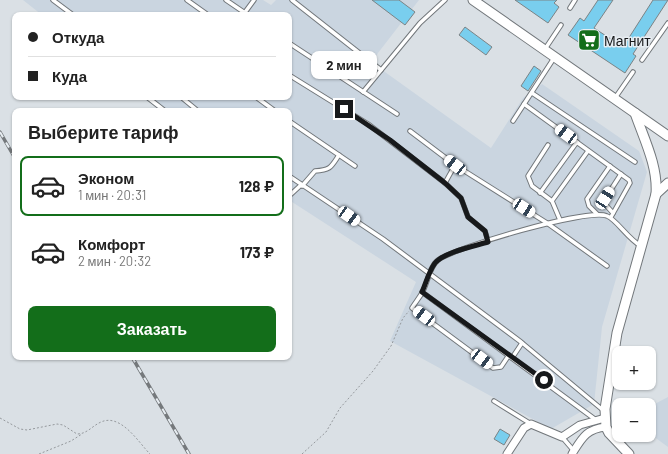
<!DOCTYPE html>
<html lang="ru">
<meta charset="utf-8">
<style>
body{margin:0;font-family:Barlow,sans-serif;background:#f2f2f2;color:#222;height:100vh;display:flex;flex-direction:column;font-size:15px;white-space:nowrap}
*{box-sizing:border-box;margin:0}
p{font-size:13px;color:#767676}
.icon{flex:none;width:22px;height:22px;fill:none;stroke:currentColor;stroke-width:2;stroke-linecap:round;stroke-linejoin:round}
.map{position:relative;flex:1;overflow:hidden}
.drawer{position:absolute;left:12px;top:108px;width:280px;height:252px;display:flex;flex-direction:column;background:#fff;border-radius:8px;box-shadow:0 1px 3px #0004}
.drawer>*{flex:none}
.guide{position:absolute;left:12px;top:12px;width:280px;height:88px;border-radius:8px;box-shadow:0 1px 3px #0004;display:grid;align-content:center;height:88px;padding:0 16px;background:#fff}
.controls{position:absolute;left:612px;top:346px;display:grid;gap:8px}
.controls a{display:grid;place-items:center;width:44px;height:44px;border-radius:8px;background:#fff;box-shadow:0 1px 3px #0004;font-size:20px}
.end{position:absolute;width:18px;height:18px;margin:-9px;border:5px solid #17191b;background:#fff;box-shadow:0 0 0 2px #fff}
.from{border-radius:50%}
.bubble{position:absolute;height:28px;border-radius:8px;background:#fff;box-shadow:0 1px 3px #0004;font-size:13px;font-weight:700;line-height:28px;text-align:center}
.car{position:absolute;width:12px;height:24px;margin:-12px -6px;border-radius:5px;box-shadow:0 0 3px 1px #0007;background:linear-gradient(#fff 24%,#345 0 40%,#fff 0 76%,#345 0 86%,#fff 0)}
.guide b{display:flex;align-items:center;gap:14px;height:38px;font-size:15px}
.guide b+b{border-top:1px solid #e0e0e0}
.guide i{width:10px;height:10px;background:#222}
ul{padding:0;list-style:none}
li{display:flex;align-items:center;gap:12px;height:60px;margin:0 8px 6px;padding:0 8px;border:2px solid transparent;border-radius:8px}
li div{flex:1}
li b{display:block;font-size:15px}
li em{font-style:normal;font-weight:700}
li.current{border-color:#136e1a}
li>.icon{width:36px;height:36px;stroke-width:1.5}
h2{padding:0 16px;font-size:18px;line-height:48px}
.button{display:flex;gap:8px;margin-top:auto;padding:8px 16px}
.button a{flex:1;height:46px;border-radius:8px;background:#136e1a;color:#fff;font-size:16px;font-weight:700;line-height:46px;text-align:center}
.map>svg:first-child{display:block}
</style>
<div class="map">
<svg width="668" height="454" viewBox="0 0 668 454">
<rect width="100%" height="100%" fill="#dae0e5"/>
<g fill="#cad5e0">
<polygon points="23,0 263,0 271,5 276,0 419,0 371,62 491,148 523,98 542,84 639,151 647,172 602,327 594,404 551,429 390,341 416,282 289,200 289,111 159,111 163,107 150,97 289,97 289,15 42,15"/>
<polygon points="668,397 668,447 649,433 649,407"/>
</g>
<g fill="#79ceee" stroke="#7c8385">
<polygon points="372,0 399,0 415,12 405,25"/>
<polygon points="515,0 557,0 554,3 559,7 548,23"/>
<polygon points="598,0 613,0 594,28 623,47 653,0 668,0 633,54 636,56 625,73 568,35 580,18 584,21"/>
<polygon points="465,27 492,47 486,55 459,35"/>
<polygon points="534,66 541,71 528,91 521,86"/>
<polygon points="500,429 510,435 504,445 494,439"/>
</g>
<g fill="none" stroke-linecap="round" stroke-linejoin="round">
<g stroke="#72777b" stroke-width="5.5">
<g id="service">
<polyline points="53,0 73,15"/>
<polyline points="187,0 208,15"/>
<polyline points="226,0 248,15"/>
<polyline points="292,0 381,70"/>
<polyline points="570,8 575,0"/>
<polyline points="243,15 254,0"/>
<polyline points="289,43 397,114"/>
<polyline points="545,49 561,25"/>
<polyline points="642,60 668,23"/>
<polyline points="289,75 368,124 445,183 461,198 468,217 485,231 488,241"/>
<polyline points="363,92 420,23 445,0"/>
<polyline points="532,93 635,162"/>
<polyline points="147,97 165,111"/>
<polyline points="181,97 198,111"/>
<polyline points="256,97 275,111"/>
<polyline points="615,98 633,72"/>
<polyline points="524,104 629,180 630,183 611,217"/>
<polyline points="289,121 355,166"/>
<polyline points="513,121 554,58"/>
<polyline points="410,131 455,165 547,223 607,266"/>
<polyline points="548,145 528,176 532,186 552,201 560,220"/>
<polyline points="289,176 383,239 521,342 604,411"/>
<polyline points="445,183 455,165"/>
<path d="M302,186l13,-15c16,-1 16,-4 24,-16"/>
<polyline points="540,193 577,142"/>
<polyline points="289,196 301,185"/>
<polyline points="552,201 588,151"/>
<polyline points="613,213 603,202 621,174"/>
<polyline points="597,214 589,206 587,199 610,166"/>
<polyline points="422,292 596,420"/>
<path d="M509,355l-8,12 -8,1 -81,-60c3,-5 7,-10 10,-15 6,-10 7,-26 16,-33 18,-13 150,-52 169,-44 9,3 21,23 34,30"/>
<polyline points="512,358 522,343"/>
<polyline points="494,401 531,424"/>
<polyline points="562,437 574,451"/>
</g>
</g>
<g stroke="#72777b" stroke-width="9">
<g id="minor">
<polyline points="507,454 524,428 531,424 562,437 580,425 605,418"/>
<path d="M572,454c10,-16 14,-25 34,-27"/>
</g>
</g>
<g stroke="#72777b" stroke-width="11">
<g id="tertiary">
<polyline points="473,0 668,136"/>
<polyline points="656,194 668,183"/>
<path d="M629,454l-20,-21 -3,-6 -1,-18 12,-76 39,-139c2,-28 -12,-55 -21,-81"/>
</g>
</g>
<g stroke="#95999d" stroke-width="1" stroke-dasharray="2 2" stroke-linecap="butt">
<path d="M0,418l20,11 7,1 30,-6 6,1 14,9c10,0 15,-8 24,-12 20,-9 38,21 49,32"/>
<polyline points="39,454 71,441 82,434"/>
<polyline points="302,454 326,432 340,408 373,371 391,346 403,318 409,311"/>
</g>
<use href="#service" stroke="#fff" stroke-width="3.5"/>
<use href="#minor" stroke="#fff" stroke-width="7"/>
<use href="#tertiary" stroke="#fff" stroke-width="9"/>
<g stroke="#75797c" stroke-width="3.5">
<g id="rail">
<polyline points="0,132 15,158"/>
<polyline points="132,357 189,454"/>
</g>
</g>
<use href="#rail" stroke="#e7edf2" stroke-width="2" stroke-dasharray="6" stroke-linecap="butt"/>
</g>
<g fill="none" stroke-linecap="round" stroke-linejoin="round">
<path stroke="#17191b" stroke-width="5" d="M344,109l46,31 55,43 16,15 7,19 17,14 3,11c-13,4 -44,10 -53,21 -6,8 -9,20 -13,29l122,88"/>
</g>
<defs>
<g id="supermarket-square" transform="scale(1.15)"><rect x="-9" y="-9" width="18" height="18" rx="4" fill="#136e1a" stroke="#e7edf2"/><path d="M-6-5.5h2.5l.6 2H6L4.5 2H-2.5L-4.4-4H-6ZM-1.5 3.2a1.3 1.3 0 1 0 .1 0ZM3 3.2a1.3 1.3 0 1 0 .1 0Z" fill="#fff"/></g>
</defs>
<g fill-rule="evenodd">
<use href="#supermarket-square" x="589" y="40"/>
</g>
<g text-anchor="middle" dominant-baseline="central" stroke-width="3" stroke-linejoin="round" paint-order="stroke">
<g font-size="14" fill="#17191b" stroke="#e7edf2" text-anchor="start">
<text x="604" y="40">Магнит</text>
</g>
</g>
</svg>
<div class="controls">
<a>+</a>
<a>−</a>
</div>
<i class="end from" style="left:544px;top:380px"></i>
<i class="end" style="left:344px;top:109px"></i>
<div class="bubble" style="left:311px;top:51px;width:66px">2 мин</div>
<i class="car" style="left:566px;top:134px;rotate:306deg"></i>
<i class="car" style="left:455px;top:165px;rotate:308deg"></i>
<i class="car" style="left:605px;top:198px;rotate:33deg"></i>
<i class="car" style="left:524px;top:208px;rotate:123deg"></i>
<i class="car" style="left:349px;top:216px;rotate:125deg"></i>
<i class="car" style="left:424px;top:316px;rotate:307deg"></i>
<i class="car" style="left:482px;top:359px;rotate:127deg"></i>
<div class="guide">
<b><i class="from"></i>Откуда</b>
<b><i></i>Куда</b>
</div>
<section class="drawer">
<h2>Выберите тариф</h2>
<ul>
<li class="current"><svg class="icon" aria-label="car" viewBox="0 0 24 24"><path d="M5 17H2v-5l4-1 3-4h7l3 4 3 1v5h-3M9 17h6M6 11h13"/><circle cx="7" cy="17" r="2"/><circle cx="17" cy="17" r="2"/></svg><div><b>Эконом</b><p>1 мин · 20:31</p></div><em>128 ₽</em></li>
<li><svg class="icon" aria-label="car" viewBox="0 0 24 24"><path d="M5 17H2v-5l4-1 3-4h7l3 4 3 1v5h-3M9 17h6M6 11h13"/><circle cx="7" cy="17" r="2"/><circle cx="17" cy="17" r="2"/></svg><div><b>Комфорт</b><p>2 мин · 20:32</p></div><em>173 ₽</em></li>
</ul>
<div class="button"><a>Заказать</a></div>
</section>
</div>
